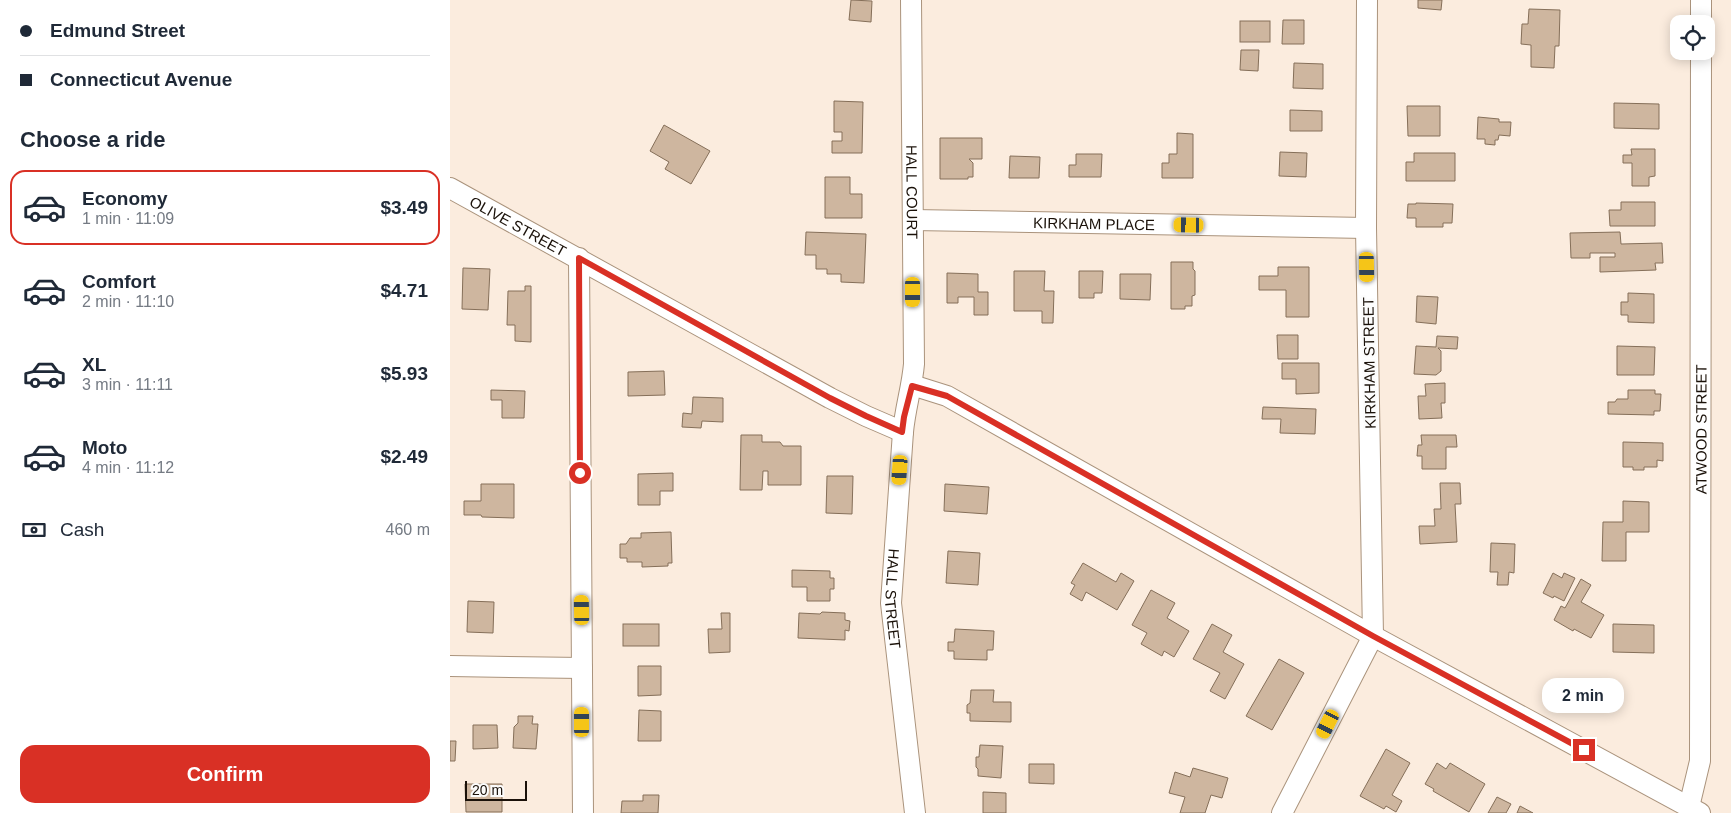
<!DOCTYPE html>
<meta charset="utf-8">
<style>
body{margin:0;font-family:Helvetica,sans-serif;background:#f6f6f7;color:#1f2937;height:100vh;display:flex;flex-direction:column;font-size:19px;white-space:nowrap}
*{box-sizing:border-box;margin:0}
p{font-size:16px;color:#747a83}
.icon{flex:none;width:28px;height:28px;fill:none;stroke:currentColor;stroke-width:2;stroke-linecap:round;stroke-linejoin:round}
.map{position:relative;flex:1;overflow:hidden}
.panel{display:flex;flex-direction:column;background:#fff;width:450px}
.panel>*{flex:none}
.guide{display:grid;align-content:center;height:110px;padding:0 20px;background:#fff}
.tools{position:absolute;left:1220px;top:15px;display:grid;gap:10px}
.tools a{display:grid;place-items:center;width:45px;height:45px;border-radius:10px;background:#fff;box-shadow:0 2px 12px #0003;font-size:25px}
.scale{position:absolute;left:15px;bottom:12px;width:62px;box-sizing:border-box;padding-left:5px;border:2px solid #1a1109;border-top:0;font-size:14px;line-height:18px;white-space:nowrap;color:#1a1109;-webkit-text-stroke:4px #fcfcfc;paint-order:stroke}
.end{position:absolute;width:22px;height:22px;margin:-11px;border:6px solid #d93025;background:#fff;box-shadow:0 0 0 2px #fff}
.from{border-radius:50%}
.bubble{position:absolute;height:35px;border-radius:15px;background:#fff;box-shadow:0 2px 12px #0003;font-size:16px;font-weight:700;line-height:35px;text-align:center}
.car{position:absolute;width:15px;height:30px;margin:-15px -8px;border-radius:6px;box-shadow:0 0 4px 1px #0007;background:linear-gradient(#f5c518 24%,#345 0 40%,#f5c518 0 76%,#345 0 86%,#f5c518 0)}
.guide b{display:flex;align-items:center;gap:18px;height:48px;font-size:19px}
.guide b+b{border-top:1px solid #e0e1e3}
.guide i{width:12px;height:12px;background:#1f2937}
ul{padding:0;list-style:none}
li{display:flex;align-items:center;gap:15px;height:75px;margin:0 10px 8px;padding:0 10px;border:2px solid transparent;border-radius:15px}
li div{flex:1}
li b{display:block;font-size:19px}
li em{font-style:normal;font-weight:700}
li.selected{border-color:#d93025}
li>.icon{width:45px;height:45px;stroke-width:1.5}
h2{padding:0 20px;font-size:22px;line-height:60px}
.pay{display:flex;align-items:center;gap:12px;height:55px;padding:0 20px;font-size:19px}
.pay p{margin-inline-start:auto}
.primary-button{display:flex;gap:10px;margin-top:auto;padding:10px 20px}
.primary-button a{flex:1;height:58px;border-radius:15px;background:#d93025;color:#fff;font-size:20px;font-weight:700;line-height:58px;text-align:center}
main{display:flex;flex:1;min-height:0}
.map>svg:first-child{display:block}
</style>
<main>
<section class="panel">
<div class="guide">
<b><i class="from"></i>Edmund Street</b>
<b><i></i>Connecticut Avenue</b>
</div>
<h2>Choose a ride</h2>
<ul>
<li class="selected"><svg class="icon" aria-label="car" viewBox="0 0 24 24"><path d="M5 17H2v-5l4-1 3-4h7l3 4 3 1v5h-3M9 17h6M6 11h13"/><circle cx="7" cy="17" r="2"/><circle cx="17" cy="17" r="2"/></svg><div><b>Economy</b><p>1 min · 11:09</p></div><em>$3.49</em></li>
<li><svg class="icon" aria-label="car" viewBox="0 0 24 24"><path d="M5 17H2v-5l4-1 3-4h7l3 4 3 1v5h-3M9 17h6M6 11h13"/><circle cx="7" cy="17" r="2"/><circle cx="17" cy="17" r="2"/></svg><div><b>Comfort</b><p>2 min · 11:10</p></div><em>$4.71</em></li>
<li><svg class="icon" aria-label="car" viewBox="0 0 24 24"><path d="M5 17H2v-5l4-1 3-4h7l3 4 3 1v5h-3M9 17h6M6 11h13"/><circle cx="7" cy="17" r="2"/><circle cx="17" cy="17" r="2"/></svg><div><b>XL</b><p>3 min · 11:11</p></div><em>$5.93</em></li>
<li><svg class="icon" aria-label="car" viewBox="0 0 24 24"><path d="M5 17H2v-5l4-1 3-4h7l3 4 3 1v5h-3M9 17h6M6 11h13"/><circle cx="7" cy="17" r="2"/><circle cx="17" cy="17" r="2"/></svg><div><b>Moto</b><p>4 min · 11:12</p></div><em>$2.49</em></li>
</ul>
<div class="pay"><svg class="icon" aria-label="cash" viewBox="0 0 24 24"><path d="M3 7h18v10H3z"/><circle cx="12" cy="12" r="2"/></svg>Cash<p>460 m</p></div>
<div class="primary-button"><a>Confirm</a></div>
</section>
<div class="map">
<svg width="1281" height="813" viewBox="0 0 1281 813">
<rect width="100%" height="100%" fill="#fbecde"/>
<g fill="#ceb69f" stroke="#856f59">
<polygon points="401,0 422,1 421,22 399,20"/>
<polygon points="968,0 992,0 991,10 968,8"/>
<polygon points="1079,9 1110,10 1109,46 1105,46 1104,68 1081,67 1081,45 1071,44 1072,24 1078,24"/>
<polygon points="833,20 854,20 854,44 832,44"/>
<rect x="790" y="21" width="30" height="21"/>
<polygon points="791,50 809,50 808,71 790,70"/>
<polygon points="844,63 873,64 873,89 843,88"/>
<polygon points="384,101 413,102 412,153 382,153 382,141 392,141 392,132 384,132"/>
<polygon points="1164,103 1209,104 1209,129 1164,128"/>
<polygon points="957,106 990,106 990,136 958,136"/>
<polygon points="840,110 872,111 872,131 840,131"/>
<polygon points="1028,117 1049,119 1049,122 1061,122 1060,136 1049,135 1048,140 1045,140 1045,145 1035,144 1035,139 1027,139"/>
<polygon points="214,125 260,151 241,184 215,169 219,162 200,151"/>
<polygon points="727,133 743,134 743,178 712,178 712,163 719,163 719,154 727,154"/>
<polygon points="490,138 532,138 532,159 519,159 523,163 523,177 518,177 518,179 490,179"/>
<polygon points="1181,149 1205,149 1205,176 1199,177 1199,186 1182,186 1182,163 1173,163 1173,155 1182,155"/>
<polygon points="830,152 857,153 856,177 829,176"/>
<polygon points="964,153 1005,153 1005,181 956,181 956,162 964,162"/>
<polygon points="626,154 652,154 651,177 619,177 619,165 626,165"/>
<polygon points="560,156 590,157 589,178 559,178"/>
<polygon points="375,177 400,177 400,194 412,194 412,218 375,218"/>
<polygon points="1171,202 1205,202 1205,226 1160,226 1159,210 1171,210"/>
<polygon points="966,203 1003,204 1002,223 993,223 993,227 966,227 966,218 957,218 958,204 966,204"/>
<polygon points="356,232 416,234 414,283 391,282 391,274 377,274 377,269 366,269 366,255 355,255"/>
<polygon points="1170,232 1171,244 1212,243 1213,263 1205,263 1206,270 1150,272 1150,257 1165,257 1165,253 1140,253 1140,258 1121,258 1120,233"/>
<polygon points="721,262 743,262 743,269 745,271 745,295 742,296 742,306 735,306 735,309 721,309"/>
<polygon points="828,267 859,267 859,317 836,317 836,290 809,290 809,276 828,276"/>
<polygon points="13,268 40,269 38,310 12,309"/>
<polygon points="564,271 595,271 594,291 604,291 603,323 592,323 592,311 564,311"/>
<polygon points="629,271 653,271 652,293 644,293 644,298 629,298"/>
<polygon points="497,273 528,274 528,292 538,292 538,315 524,315 524,297 508,297 508,303 497,303"/>
<polygon points="670,274 701,274 700,300 670,299"/>
<polygon points="75,286 81,286 81,342 65,341 65,325 57,325 58,291 75,291"/>
<polygon points="1178,293 1204,294 1204,323 1178,322 1178,315 1171,315 1171,302 1178,302"/>
<polygon points="967,296 988,297 986,324 966,322"/>
<polygon points="827,335 848,335 848,359 828,359"/>
<polygon points="987,336 1008,337 1007,349 988,348 991,351 991,371 986,375 964,374 966,346 986,347"/>
<polygon points="1167,346 1205,347 1204,375 1167,375"/>
<polygon points="832,363 869,363 869,393 846,394 846,379 832,379"/>
<polygon points="214,371 215,395 178,396 178,372"/>
<polygon points="995,383 995,403 991,403 992,418 969,419 968,396 976,396 975,384"/>
<polygon points="41,390 75,391 74,418 52,418 52,400 41,400"/>
<polygon points="1178,390 1205,390 1205,394 1211,394 1210,411 1204,411 1204,415 1158,414 1158,402 1165,402 1167,399 1178,399"/>
<polygon points="243,397 273,398 273,422 252,421 251,428 232,427 233,413 242,414"/>
<polygon points="813,407 866,409 865,434 830,433 831,419 812,419"/>
<polygon points="291,435 312,435 312,442 330,442 333,446 351,446 351,485 318,485 318,471 313,471 312,490 290,490"/>
<polygon points="971,435 1006,435 1007,447 996,447 996,469 972,469 972,456 967,456 968,445 972,445"/>
<polygon points="1173,442 1213,443 1213,461 1207,460 1207,467 1194,467 1194,470 1183,470 1183,467 1173,467"/>
<polygon points="223,473 223,491 210,491 210,505 188,505 188,474"/>
<polygon points="377,476 403,476 402,514 376,513"/>
<polygon points="990,483 1010,483 1011,504 1005,504 1007,542 970,544 969,526 985,526 984,509 991,509"/>
<polygon points="31,484 64,484 64,518 32,517 31,515 14,515 14,501 31,501"/>
<polygon points="495,484 539,487 537,514 494,511"/>
<polygon points="1173,501 1199,502 1199,532 1176,532 1176,561 1152,561 1153,522 1173,522"/>
<polygon points="221,532 222,563 218,563 218,566 192,567 192,562 177,562 177,558 170,558 170,544 176,544 180,538 191,538 191,533"/>
<polygon points="1041,543 1065,544 1064,573 1059,572 1058,585 1047,585 1048,572 1040,572"/>
<polygon points="498,551 530,553 528,585 496,583"/>
<polygon points="633,563 666,582 671,573 684,581 667,610 636,592 632,601 620,594 625,585 621,583"/>
<polygon points="342,570 380,571 380,578 384,578 384,589 380,589 380,601 357,601 357,587 342,587"/>
<polygon points="1103,573 1112,578 1114,573 1125,578 1114,601 1104,596 1103,598 1093,593"/>
<polygon points="1131,579 1141,585 1131,602 1154,615 1141,638 1124,629 1123,631 1104,620 1111,606 1115,608"/>
<polygon points="701,590 725,603 717,618 739,631 724,657 714,651 712,656 691,644 697,633 682,625"/>
<polygon points="18,601 44,602 43,633 17,632"/>
<polygon points="372,612 395,613 395,620 400,621 399,631 395,630 395,640 348,638 349,613 370,614"/>
<polygon points="271,613 280,613 280,652 259,653 258,629 272,629"/>
<rect x="173" y="624" width="36" height="22"/>
<polygon points="762,624 782,635 773,652 794,664 775,699 760,691 770,673 743,659"/>
<polygon points="1163,624 1204,625 1204,653 1163,652"/>
<polygon points="505,629 544,631 543,650 537,650 537,660 504,659 504,651 498,651 498,642 504,642"/>
<polygon points="829,659 854,673 822,730 796,716"/>
<polygon points="188,666 211,666 211,695 188,696"/>
<polygon points="521,690 544,690 543,702 561,702 561,722 520,721 520,713 517,713 517,705 520,703"/>
<polygon points="189,710 211,711 211,741 188,741"/>
<polygon points="68,716 83,716 82,724 88,724 86,749 63,748 64,727 68,723"/>
<polygon points="23,725 47,725 48,748 23,749"/>
<polygon points="0,741 6,741 5,761 0,761"/>
<polygon points="530,745 553,746 551,778 528,776 528,769 526,767 526,757 529,757"/>
<polygon points="936,749 960,763 942,795 952,801 946,812 936,806 934,809 910,796"/>
<polygon points="987,763 996,769 1000,763 1035,784 1019,812 983,791 984,789 975,784"/>
<polygon points="579,764 604,764 604,784 579,783"/>
<polygon points="743,768 778,778 772,798 761,795 755,813 730,813 735,797 719,793 725,772 740,777"/>
<polygon points="15,784 52,784 52,812 16,812"/>
<polygon points="533,792 556,793 556,813 533,813"/>
<polygon points="193,795 209,795 208,813 171,813 172,801 193,801"/>
<polygon points="1047,797 1061,804 1056,813 1038,813"/>
<polygon points="1070,806 1083,813 1067,813"/>
</g>
<g fill="none" stroke-linecap="round" stroke-linejoin="round">
<g stroke="#aa937c" stroke-width="22">
<g id="street">
<path id="s1" d="M461,0l3,364c-2,23 -9,45 -11,68l-12,171 24,210"/>
<polyline points="1251,24 1251,0"/>
<path id="s2" d="M0,188l380,210 36,18 37,16"/>
<path id="s3" d="M463,220l453,8"/>
<polyline points="129,258 133,813"/>
<polyline points="462,385 497,396 923,636 1250,813"/>
<polyline points="0,666 132,668"/>
<path id="s4" d="M1239,807l11,-46 1,-710"/>
<polyline points="832,813 923,636 916,228 917,0"/>
</g>
</g>
<use href="#street" stroke="#fff" stroke-width="20"/>
</g>
<g fill="none" stroke-linecap="round" stroke-linejoin="round">
<polyline stroke="#d93025" stroke-width="6" points="130,473 129,258 380,398 416,416 452,432 454,417 462,386 497,396 923,636 1134,750"/>
</g>
<g text-anchor="middle" dominant-baseline="central" stroke-width="5" stroke-linejoin="round" paint-order="stroke">
<g font-size="15" fill="#1a1109" stroke="#fcfcfc">
<text stroke="none"><textPath href="#s1" startOffset="192">HALL COURT</textPath></text>
<text stroke="none"><textPath href="#s3" startOffset="181">KIRKHAM PLACE</textPath></text>
<text stroke="none"><textPath href="#s2" startOffset="78">OLIVE STREET</textPath></text>
<text transform="translate(919 363) rotate(-91)">KIRKHAM STREET</text>
<text stroke="none"><textPath href="#s4" startOffset="379">ATWOOD STREET</textPath></text>
<text stroke="none"><textPath href="#s1" startOffset="600">HALL STREET</textPath></text>
</g>
</g>
</svg>
<div class="tools">
<a><svg class="icon" aria-label="locate" viewBox="0 0 24 24"><circle cx="12" cy="12" r="6"/><path d="M12 2v4M12 18v4M2 12h4M18 12h4"/></svg></a>
</div>
<div class="scale">20 m</div>
<i class="end from" style="left:130px;top:473px"></i>
<i class="end" style="left:1134px;top:750px"></i>
<div class="bubble" style="left:1092px;top:678px;width:82px">2 min</div>
<i class="car" style="left:739px;top:225px;rotate:271deg"></i>
<i class="car" style="left:917px;top:267px;rotate:179deg"></i>
<i class="car" style="left:463px;top:292px;rotate:180deg"></i>
<i class="car" style="left:450px;top:470px;rotate:184deg"></i>
<i class="car" style="left:132px;top:610px;rotate:359deg"></i>
<i class="car" style="left:132px;top:722px;rotate:0deg"></i>
<i class="car" style="left:878px;top:724px;rotate:207deg"></i>
</div>
</main>
